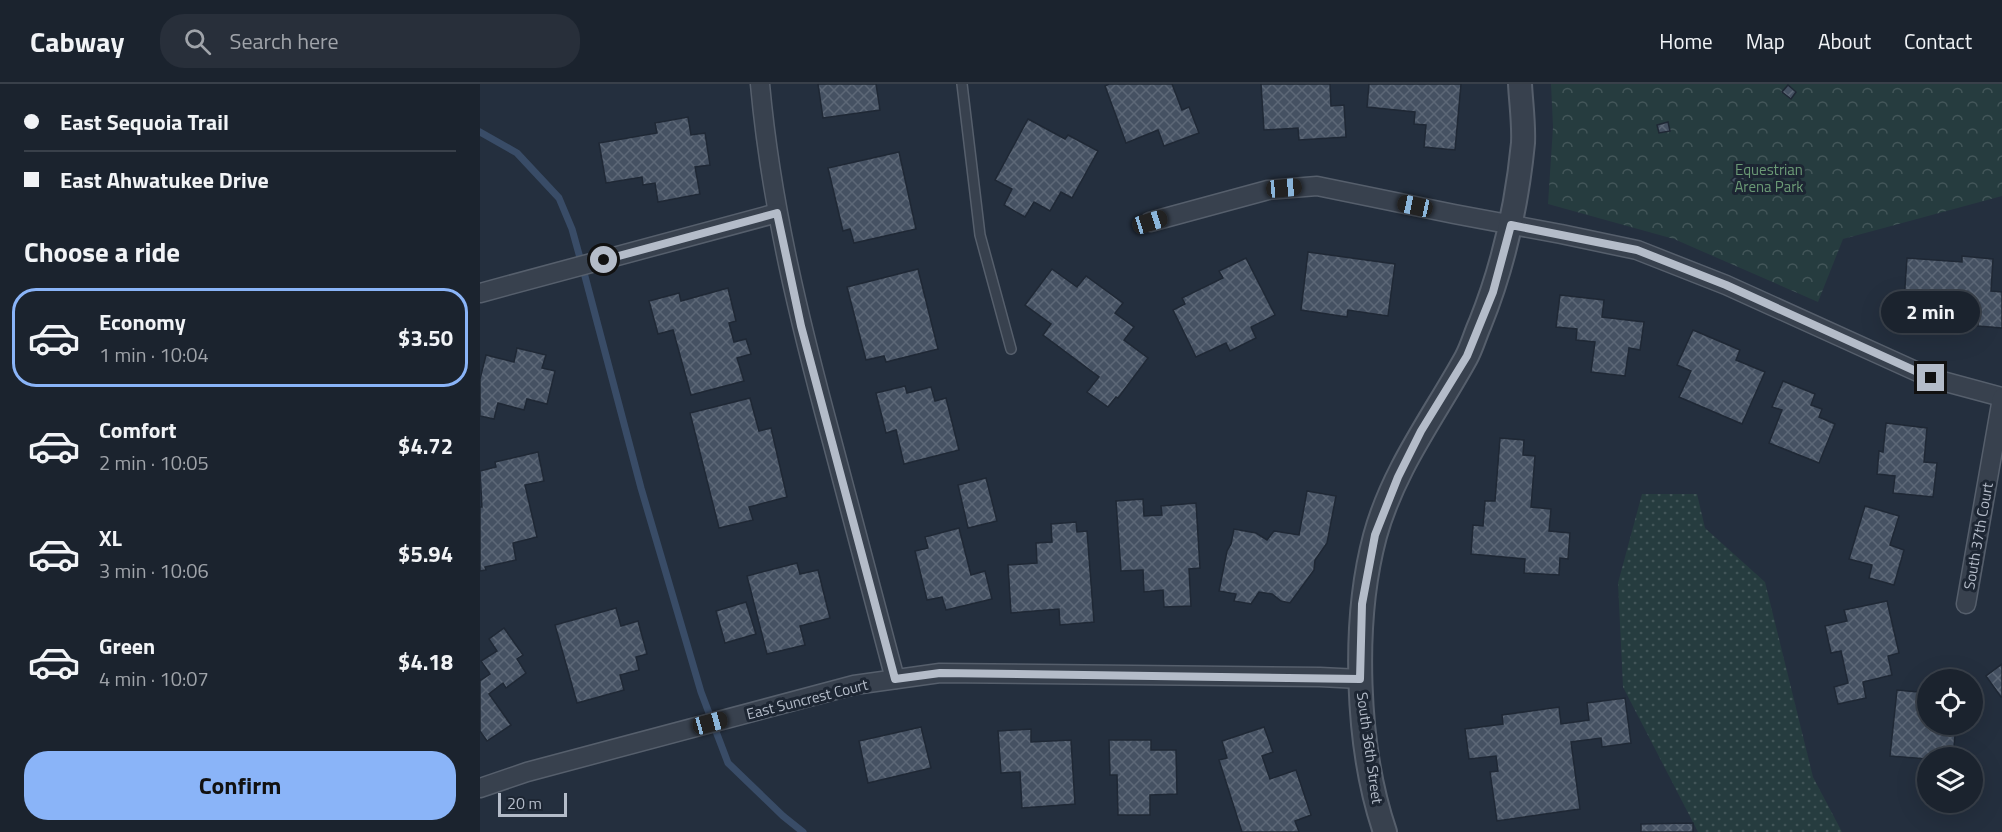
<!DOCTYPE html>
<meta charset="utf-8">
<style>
body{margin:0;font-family:"Titillium Web",sans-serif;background:#282f3a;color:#f1f3f6;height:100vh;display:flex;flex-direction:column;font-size:22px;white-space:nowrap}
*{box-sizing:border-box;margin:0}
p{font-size:20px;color:#a0a4aa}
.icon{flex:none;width:33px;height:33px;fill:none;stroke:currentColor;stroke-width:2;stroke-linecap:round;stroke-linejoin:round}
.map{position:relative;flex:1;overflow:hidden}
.details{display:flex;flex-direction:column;background:#1b232e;width:480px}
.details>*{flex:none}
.banner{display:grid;align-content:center;height:132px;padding:0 24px;background:#1b232e}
.fabs{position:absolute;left:1437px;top:585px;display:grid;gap:12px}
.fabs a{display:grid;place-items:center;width:66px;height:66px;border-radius:50%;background:#1b232e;box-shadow:0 6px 24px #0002,0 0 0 2px #39404a;font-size:30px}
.scale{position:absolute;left:18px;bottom:15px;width:69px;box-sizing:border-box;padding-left:6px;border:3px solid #b4bcc9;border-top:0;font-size:16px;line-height:21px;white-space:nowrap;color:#b4bcc9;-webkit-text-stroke:4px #1d2633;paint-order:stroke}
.end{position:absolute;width:27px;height:27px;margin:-14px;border:8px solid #b4bcc9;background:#111;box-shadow:0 0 0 3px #111}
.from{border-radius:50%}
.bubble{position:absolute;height:42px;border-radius:21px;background:#1b232e;box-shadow:0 6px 24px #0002,0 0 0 2px #39404a;font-size:20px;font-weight:700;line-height:42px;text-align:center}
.car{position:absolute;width:18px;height:36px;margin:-18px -9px;border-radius:8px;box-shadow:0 0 4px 2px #0007;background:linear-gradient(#222 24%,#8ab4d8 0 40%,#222 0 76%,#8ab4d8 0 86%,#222 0)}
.banner b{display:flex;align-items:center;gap:21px;height:57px;font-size:22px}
.banner b+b{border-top:2px solid #39404a}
.banner i{width:15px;height:15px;background:#f1f3f6}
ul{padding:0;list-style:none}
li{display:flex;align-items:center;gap:18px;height:99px;margin:0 12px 9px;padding:0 12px;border:3px solid transparent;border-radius:24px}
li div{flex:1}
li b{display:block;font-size:22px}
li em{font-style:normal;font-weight:700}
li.on{border-color:#8ab4f8}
li>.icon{width:54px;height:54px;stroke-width:1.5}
h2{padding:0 24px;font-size:27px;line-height:72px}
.cta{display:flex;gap:12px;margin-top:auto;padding:12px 24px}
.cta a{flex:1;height:69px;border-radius:24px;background:#8ab4f8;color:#111;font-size:24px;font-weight:700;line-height:69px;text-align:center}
header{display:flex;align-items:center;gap:36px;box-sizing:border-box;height:84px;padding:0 30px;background:#1b232e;border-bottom:2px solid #39404a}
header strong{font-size:28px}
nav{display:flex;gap:33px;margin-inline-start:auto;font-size:21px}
.search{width:420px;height:54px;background:#282f3a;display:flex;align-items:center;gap:15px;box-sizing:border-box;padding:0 21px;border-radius:24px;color:#a0a4aa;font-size:22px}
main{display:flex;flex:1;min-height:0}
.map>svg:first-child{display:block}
</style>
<header>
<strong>Cabway</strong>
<div class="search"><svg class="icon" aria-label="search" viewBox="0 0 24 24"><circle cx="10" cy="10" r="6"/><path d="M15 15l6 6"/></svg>Search here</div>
<nav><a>Home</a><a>Map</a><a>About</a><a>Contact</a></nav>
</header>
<main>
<section class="details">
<div class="banner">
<b><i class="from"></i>East Sequoia Trail</b>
<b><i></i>East Ahwatukee Drive</b>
</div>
<h2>Choose a ride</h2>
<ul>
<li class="on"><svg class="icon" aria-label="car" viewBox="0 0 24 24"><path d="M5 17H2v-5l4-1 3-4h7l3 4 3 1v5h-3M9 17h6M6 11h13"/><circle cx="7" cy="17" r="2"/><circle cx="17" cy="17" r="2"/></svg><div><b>Economy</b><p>1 min · 10:04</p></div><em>$3.50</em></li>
<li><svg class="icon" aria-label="car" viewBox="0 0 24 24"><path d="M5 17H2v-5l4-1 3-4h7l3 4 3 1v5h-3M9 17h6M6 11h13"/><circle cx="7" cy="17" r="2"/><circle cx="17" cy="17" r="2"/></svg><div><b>Comfort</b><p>2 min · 10:05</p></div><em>$4.72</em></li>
<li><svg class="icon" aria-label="car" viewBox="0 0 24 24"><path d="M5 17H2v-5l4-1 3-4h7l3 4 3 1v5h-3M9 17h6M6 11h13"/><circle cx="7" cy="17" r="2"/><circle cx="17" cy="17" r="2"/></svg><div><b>XL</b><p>3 min · 10:06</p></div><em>$5.94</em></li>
<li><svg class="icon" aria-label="car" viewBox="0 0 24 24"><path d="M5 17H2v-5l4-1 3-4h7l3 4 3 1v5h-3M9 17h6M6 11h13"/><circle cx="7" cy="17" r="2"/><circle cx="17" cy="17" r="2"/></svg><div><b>Green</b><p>4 min · 10:07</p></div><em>$4.18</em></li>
</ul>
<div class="cta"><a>Confirm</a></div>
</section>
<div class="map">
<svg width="1522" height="748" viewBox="0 0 1522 748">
<defs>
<pattern id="grass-dots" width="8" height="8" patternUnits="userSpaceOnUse" patternTransform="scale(1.5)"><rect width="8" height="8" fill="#263c3f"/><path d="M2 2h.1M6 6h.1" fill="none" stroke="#435659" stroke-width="1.8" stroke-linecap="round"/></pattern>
<pattern id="park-crowns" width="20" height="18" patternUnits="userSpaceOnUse" patternTransform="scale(1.5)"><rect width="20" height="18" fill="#263c3f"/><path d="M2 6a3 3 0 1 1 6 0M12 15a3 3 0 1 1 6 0" fill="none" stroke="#435659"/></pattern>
<pattern id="building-cross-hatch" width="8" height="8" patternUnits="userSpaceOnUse" patternTransform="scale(1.5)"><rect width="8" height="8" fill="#455162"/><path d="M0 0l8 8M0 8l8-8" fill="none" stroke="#5d6877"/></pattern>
</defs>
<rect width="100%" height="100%" fill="#242f3e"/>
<polygon fill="url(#grass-dots)" points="1162,410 1217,410 1225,444 1285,498 1333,693 1362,748 1218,748 1143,603 1138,499"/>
<polygon fill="url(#park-crowns)" points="1071,0 1522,0 1522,112 1363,155 1338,218 1194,155 1068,120 1073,43"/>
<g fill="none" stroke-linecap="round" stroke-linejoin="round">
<polyline stroke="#394c67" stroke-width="7" points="0,48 37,69 79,114 92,145 102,181 161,404 221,608 248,679 303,732 323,748"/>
</g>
<g fill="url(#building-cross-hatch)" stroke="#1f2835" stroke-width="1.5">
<polygon points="338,0 396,0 400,26 343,34"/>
<polygon points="629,0 692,0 702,26 709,23 719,49 684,62 678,46 646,59 625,2"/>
<polygon points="781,0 850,0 851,22 864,21 866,53 819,56 818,44 784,46"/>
<polygon points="889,0 981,0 975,66 944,63 946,41 934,40 935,28 887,23"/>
<polygon points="1308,1 1316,8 1311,15 1302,8"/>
<polygon points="208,33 211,51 225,49 230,81 215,83 220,110 178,118 175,99 163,101 162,93 126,99 119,59 177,49 175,39"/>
<polygon points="548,35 585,55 588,51 618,67 592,114 581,108 570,127 554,118 545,133 524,121 532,105 515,96"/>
<polygon points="1188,38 1190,47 1179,49 1177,41"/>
<polygon points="419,68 436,145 374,159 370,145 363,147 348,84"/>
<polygon points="1260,88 1265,95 1257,102 1251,96"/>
<polygon points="828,168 915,180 908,232 868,226 867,233 821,226"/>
<polygon points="1482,172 1513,175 1511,207 1522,208 1522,244 1498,242 1499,223 1424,217 1427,174 1482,178"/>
<polygon points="766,174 795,231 771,243 776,254 750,267 746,259 716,273 693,226 705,220 702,214 743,194 739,187"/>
<polygon points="438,185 458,265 406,278 404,272 386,276 367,203"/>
<polygon points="572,185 597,203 606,192 643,219 635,229 654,243 644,256 668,274 638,314 636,313 628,323 607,308 619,293 563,251 571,240 545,221"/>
<polygon points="248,204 256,237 249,239 254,258 266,255 271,270 257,274 264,297 211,311 193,246 178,250 169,217 199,209 201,217"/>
<polygon points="1080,211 1124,216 1122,233 1164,238 1160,266 1149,264 1145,292 1111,288 1115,258 1096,256 1097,245 1076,243"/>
<polygon points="1213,246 1260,266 1256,276 1285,288 1262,340 1199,313 1211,287 1197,281"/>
<polygon points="37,264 66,271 62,284 75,287 67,320 47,315 44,326 18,319 14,335 0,332 0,295 6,271 34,278"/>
<polygon points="1303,297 1335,310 1331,321 1342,325 1339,333 1355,340 1339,379 1289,359 1302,326 1292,323"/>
<polygon points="425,302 427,309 451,303 455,317 466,314 479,366 424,380 416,346 406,349 396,309"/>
<polygon points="270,314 279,347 291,344 307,413 269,423 273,436 239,444 210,329"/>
<polygon points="1406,339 1447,344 1444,378 1457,379 1453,413 1413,409 1415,392 1397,390 1399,367 1403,368"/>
<polygon points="1020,354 1044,356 1043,371 1055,372 1051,423 1071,425 1069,447 1090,449 1088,475 1080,474 1079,491 1044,489 1045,475 991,470 993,441 1003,442 1005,417 1015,417"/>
<polygon points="58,368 64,397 45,401 57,453 33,459 36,476 5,483 6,486 0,487 0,423 2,423 0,387 16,383 15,378"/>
<polygon points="506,394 517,437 488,444 478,401"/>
<polygon points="827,407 856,412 847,459 835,476 834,486 810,519 801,517 792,510 779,508 771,520 754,517 756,510 739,507 747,467 751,460 754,445 776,449 787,456 794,447 819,451"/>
<polygon points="663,415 664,432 682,431 681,422 716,419 720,484 709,485 711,522 684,523 683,506 664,508 663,486 641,487 636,417"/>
<polygon points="1385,422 1419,432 1410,461 1424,466 1414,501 1389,494 1392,481 1369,475"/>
<polygon points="596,438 597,448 607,447 614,538 580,541 579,525 531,529 528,481 557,479 556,459 572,458 571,440"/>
<polygon points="479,444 491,491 505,487 512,515 466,526 462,513 447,516 435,467 448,464 445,453"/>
<polygon points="317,479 320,490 338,486 350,534 320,542 325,561 287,570 267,492"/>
<polygon points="1407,517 1419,569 1408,572 1412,591 1383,598 1386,614 1358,620 1354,603 1368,599 1361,567 1351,569 1345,542 1367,537 1364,526"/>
<polygon points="266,518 276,550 245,559 236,527"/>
<polygon points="136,524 141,542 158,537 167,570 156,573 159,586 140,591 144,606 97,619 75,541"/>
<polygon points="24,544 43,571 37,575 46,589 26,604 23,599 9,610 31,641 7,657 0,647 0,595 1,596 10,590 1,577 17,567 9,555"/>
<polygon points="1522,580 1522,613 1521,613 1506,592"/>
<polygon points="1417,606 1448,609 1448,640 1476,640 1473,674 1448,674 1448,675 1410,672"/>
<polygon points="1145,614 1151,659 1122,663 1121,654 1091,658 1100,725 1017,737 1010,688 1018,687 1016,672 989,675 985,645 1023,640 1022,631 1079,623 1081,640 1109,636 1107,619"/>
<polygon points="441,643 451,684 388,699 379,657"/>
<polygon points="784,643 793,668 782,672 790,695 816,686 831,731 815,737 819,748 762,748 739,676 747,674 742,657"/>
<polygon points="551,645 551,658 591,656 595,720 542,724 540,688 521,689 518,647"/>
<polygon points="629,656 671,656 671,666 696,666 697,710 670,711 670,731 638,731 637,691 630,691"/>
<polygon points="1213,739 1213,748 1161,748 1161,740"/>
</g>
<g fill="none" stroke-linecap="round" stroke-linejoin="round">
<g stroke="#565f6c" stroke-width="12">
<polyline id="service" points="482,0 500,151 531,265"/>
</g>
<g stroke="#565f6c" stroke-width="21">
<g id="minor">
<path d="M280,0c11,122 40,239 72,357 21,80 42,159 63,238"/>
<polyline points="670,138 788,106 837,102 974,130 1081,150 1157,166 1246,201 1451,294 1522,313"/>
<polyline points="0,209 297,129"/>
<polyline points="1486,520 1522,314"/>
<polyline points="0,704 47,688 374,601 460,589 840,593 880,595"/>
</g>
</g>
<g stroke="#565f6c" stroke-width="26">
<path id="tertiary" d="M905,748c-29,-85 -33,-210 -10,-296 18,-66 59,-120 91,-178 6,-11 9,-23 14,-34 23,-57 37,-119 43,-181 1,-19 -2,-40 -3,-59"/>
</g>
<use href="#service" stroke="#38414e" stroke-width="9"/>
<use href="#minor" stroke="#38414e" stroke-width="18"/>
<use href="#tertiary" stroke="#38414e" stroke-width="22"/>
</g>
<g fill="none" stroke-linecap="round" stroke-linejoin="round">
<polyline stroke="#b4bcc9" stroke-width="8" points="124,176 297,129 321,242 415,595 460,589 880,595 882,520 895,451 918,393 941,347 987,272 1013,208 1031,141 1157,166 1246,201 1451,294"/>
</g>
<g text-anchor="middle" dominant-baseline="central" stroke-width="6" stroke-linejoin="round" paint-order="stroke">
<g font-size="15" fill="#6b9a76" stroke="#1d2633">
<text x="1289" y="85">Equestrian<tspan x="1289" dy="17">Arena Park</tspan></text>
</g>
<g font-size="15" fill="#b4bcc9" stroke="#1d2633">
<text transform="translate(1498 452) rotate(-80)">South 37th Court</text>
<text transform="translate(327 615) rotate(-14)">East Suncrest Court</text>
<text transform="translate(890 664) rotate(82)">South 36th Street</text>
</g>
</g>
</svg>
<div class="fabs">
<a><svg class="icon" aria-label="locate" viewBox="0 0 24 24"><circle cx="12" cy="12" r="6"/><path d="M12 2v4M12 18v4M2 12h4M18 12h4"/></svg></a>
<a><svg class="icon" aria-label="layers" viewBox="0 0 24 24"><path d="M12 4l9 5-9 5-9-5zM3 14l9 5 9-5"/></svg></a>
</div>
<div class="scale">20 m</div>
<i class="end from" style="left:124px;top:176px"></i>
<i class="end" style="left:1451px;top:294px"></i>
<div class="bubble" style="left:1401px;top:207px;width:99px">2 min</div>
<i class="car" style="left:804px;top:104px;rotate:85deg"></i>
<i class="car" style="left:935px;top:122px;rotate:282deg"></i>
<i class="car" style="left:670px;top:138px;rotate:73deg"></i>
<i class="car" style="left:230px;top:639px;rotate:75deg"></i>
</div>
</main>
